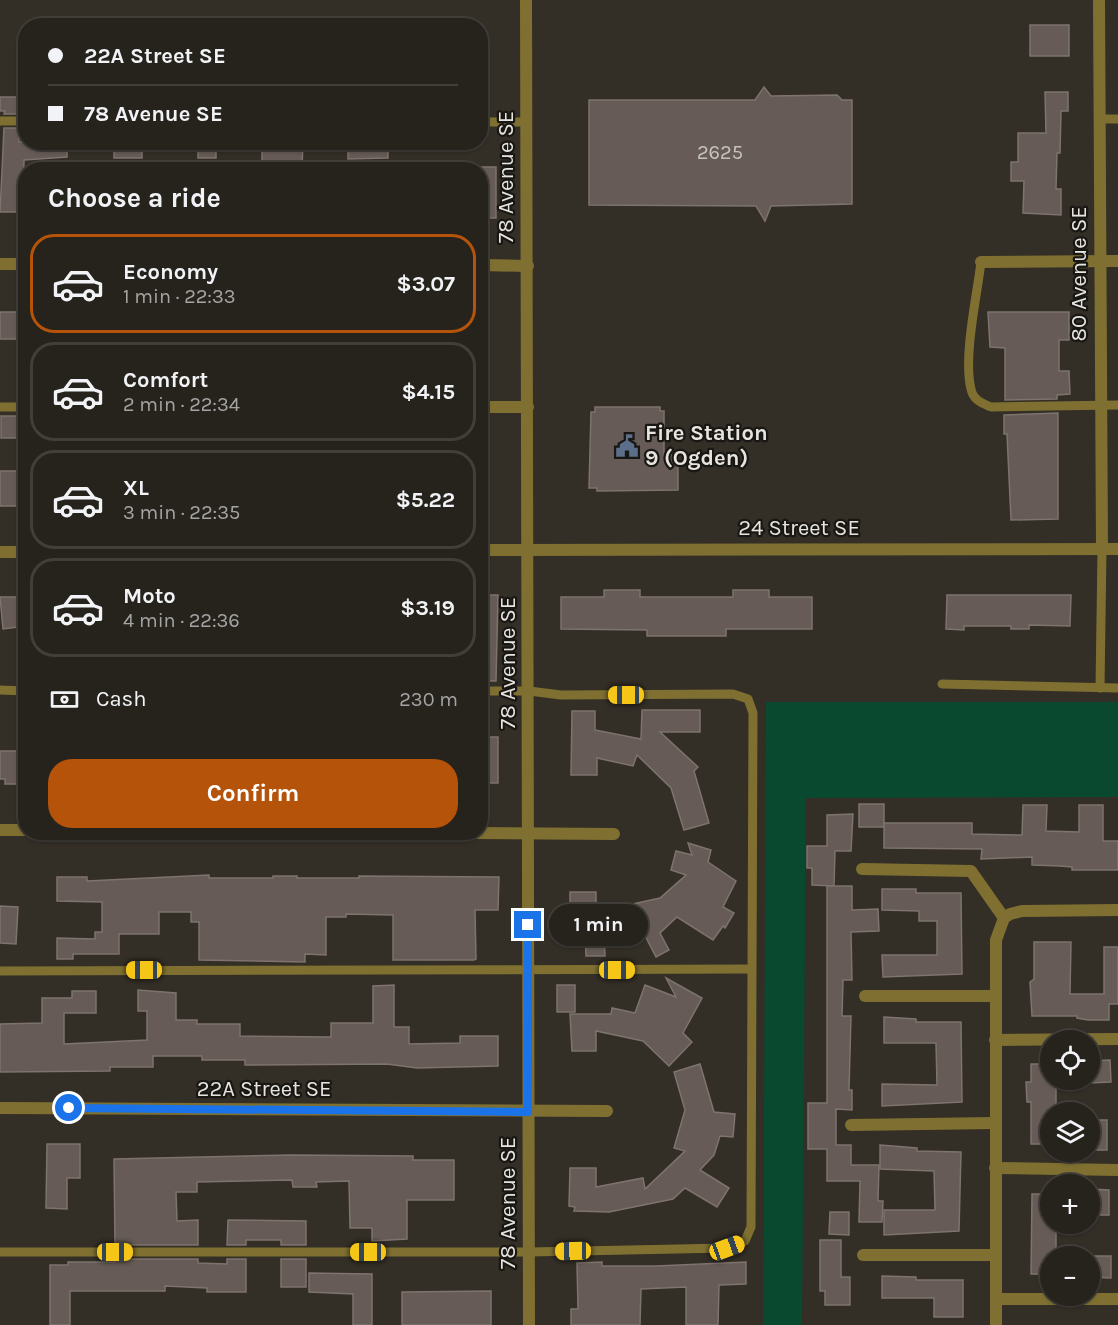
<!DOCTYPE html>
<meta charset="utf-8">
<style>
body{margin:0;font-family:Karla,sans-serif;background:#2e2a25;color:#f1f3f6;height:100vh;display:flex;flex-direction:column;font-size:22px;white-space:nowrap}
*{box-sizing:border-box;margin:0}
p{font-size:20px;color:#a4a4a3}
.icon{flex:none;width:33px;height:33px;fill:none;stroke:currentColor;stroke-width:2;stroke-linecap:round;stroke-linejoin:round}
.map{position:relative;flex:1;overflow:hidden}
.sheet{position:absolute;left:18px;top:162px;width:470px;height:678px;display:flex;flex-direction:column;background:#26221c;border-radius:24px;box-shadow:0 2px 4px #0004,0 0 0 2px #423f3b}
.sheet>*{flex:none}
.hud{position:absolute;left:18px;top:18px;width:470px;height:132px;border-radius:24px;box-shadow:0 2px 4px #0004,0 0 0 2px #423f3b;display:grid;align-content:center;height:132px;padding:0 30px;background:#26221c}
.buttons{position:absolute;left:1040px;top:1030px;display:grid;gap:12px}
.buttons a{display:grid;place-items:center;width:60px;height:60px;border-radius:50%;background:#26221c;box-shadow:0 2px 4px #0004,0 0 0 2px #423f3b;font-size:30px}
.end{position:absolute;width:27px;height:27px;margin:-14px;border:8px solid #1a73e8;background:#fff;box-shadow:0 0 0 3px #fff}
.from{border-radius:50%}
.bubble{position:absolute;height:42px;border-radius:21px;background:#26221c;box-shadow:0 2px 4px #0004,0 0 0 2px #423f3b;font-size:20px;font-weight:700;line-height:42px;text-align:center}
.car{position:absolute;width:18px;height:36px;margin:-18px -9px;border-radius:8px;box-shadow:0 0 4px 2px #0007;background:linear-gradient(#f5c518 24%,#345 0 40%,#f5c518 0 76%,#345 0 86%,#f5c518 0)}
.hud b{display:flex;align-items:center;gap:21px;height:57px;font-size:22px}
.hud b+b{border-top:2px solid #423f3b}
.hud i{width:15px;height:15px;background:#f1f3f6}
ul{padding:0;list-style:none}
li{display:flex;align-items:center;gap:18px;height:99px;margin:0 12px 9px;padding:0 18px;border:3px solid #423f3b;border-radius:24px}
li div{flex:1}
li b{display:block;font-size:22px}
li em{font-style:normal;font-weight:700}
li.active{border-color:#b45309}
li>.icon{width:54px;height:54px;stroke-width:1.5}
h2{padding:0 30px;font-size:27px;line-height:72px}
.pay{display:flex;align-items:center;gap:15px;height:66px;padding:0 30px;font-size:22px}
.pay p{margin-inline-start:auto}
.primary-button{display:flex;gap:12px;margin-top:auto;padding:12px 30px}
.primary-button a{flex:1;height:69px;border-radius:24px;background:#b45309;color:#fff;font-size:24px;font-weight:700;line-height:69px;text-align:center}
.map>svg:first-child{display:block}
</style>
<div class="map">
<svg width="1118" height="1325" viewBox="0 0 1118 1325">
<rect width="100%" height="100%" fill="#332e26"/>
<polygon fill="#084930" points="766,702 1118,702 1118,797 806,798 802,1325 763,1325"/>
<g fill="#665b56" stroke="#7e736e" stroke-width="1.5">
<rect x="1030" y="25" width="39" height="31"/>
<polygon points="764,87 771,96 837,95 842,100 852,100 852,204 771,206 765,221 756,206 589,205 589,100 755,100"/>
<polygon points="1045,92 1068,92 1068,111 1061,111 1060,153 1057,153 1056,189 1061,189 1061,215 1023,213 1024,181 1011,181 1011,162 1018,162 1018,133 1046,133"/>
<polygon points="0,97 20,97 20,114 4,114 5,111 0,111"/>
<polygon points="4,128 19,128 19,142 67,142 67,157 24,160 23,212 0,212"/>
<rect x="114" y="142" width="28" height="16"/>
<rect x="198" y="142" width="18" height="16"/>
<polygon points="348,142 388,142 388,158 348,159"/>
<polygon points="262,143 303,143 302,167 262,170"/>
<rect x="480" y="167" width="16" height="51"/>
<rect x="0" y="312" width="23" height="27"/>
<polygon points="988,312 1069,312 1069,340 1059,340 1059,371 1069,371 1070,394 1057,395 1057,399 1005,400 1005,348 990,347"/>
<polygon points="595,407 660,407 660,411 664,411 664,455 678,455 678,490 597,491 597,488 589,488 591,412 595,412"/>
<polygon points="1058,413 1058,519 1011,520 1007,434 1004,434 1004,415"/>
<rect x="1" y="416" width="24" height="22"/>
<rect x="0" y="471" width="24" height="35"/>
<polygon points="604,590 640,590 640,597 733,597 733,590 769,590 769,597 812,597 812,629 726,629 726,636 647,636 647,630 561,629 561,597 604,597"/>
<polygon points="480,595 498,595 496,681 480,681"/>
<polygon points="947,595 1071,595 1070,626 1029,625 1029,629 1011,629 1011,626 964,626 964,630 946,629"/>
<polygon points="0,597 26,597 26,626 3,629"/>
<polygon points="642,710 700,710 700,732 660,732 698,767 694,771 709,823 684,830 671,788 637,755 633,766 597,758 597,775 571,775 572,711 595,711 595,730 641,739"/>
<rect x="480" y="737" width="18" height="46"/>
<polygon points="0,751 22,751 22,784 5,784 5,779 0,779"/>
<rect x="859" y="804" width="25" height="23"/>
<polygon points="1023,805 1047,805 1046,831 1079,832 1079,805 1103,805 1103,841 1118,841 1118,870 1072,870 1072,867 1060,866 1032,865 1032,857 981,859 982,849 884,848 884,823 972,823 972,834 1022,835"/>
<polygon points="853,814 851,851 835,851 834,886 812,885 812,868 807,868 807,846 827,846 827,815"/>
<polygon points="688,843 711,850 708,862 736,881 723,907 734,913 725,928 723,926 713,940 677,917 660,933 669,950 656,957 641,928 604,937 605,956 586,956 585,930 570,930 570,892 596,892 596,912 660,898 686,875 671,870 676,851 692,855"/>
<polygon points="209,875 209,878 273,878 273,876 297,876 297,878 359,878 359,876 499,877 498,910 475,910 476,959 474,960 393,960 393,915 346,914 346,917 326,917 326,955 305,954 305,962 199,960 199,922 191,922 191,912 159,912 159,934 119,934 119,954 73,954 73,959 57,959 57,938 95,939 95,932 102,932 102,902 57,901 57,877 87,877 87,881"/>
<polygon points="827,886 852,886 852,910 878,909 879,931 851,932 852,980 843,980 842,1016 851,1016 849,1090 852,1090 852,1110 836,1109 836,1145 851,1145 851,1165 879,1165 878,1201 883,1201 882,1222 859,1222 860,1181 827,1181 827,1149 808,1149 808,1103 827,1103"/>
<polygon points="882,889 916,889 916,893 961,893 962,974 883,977 882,955 937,955 937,921 919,921 919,911 882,910"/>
<polygon points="0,906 18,907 16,944 0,943"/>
<polygon points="1034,942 1071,942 1070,994 1104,994 1104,947 1118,947 1118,1004 1109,1004 1109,1020 1088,1020 1077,1018 1077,1016 1032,1016 1030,982 1034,979"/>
<polygon points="666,978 702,998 683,1033 692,1042 669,1066 643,1041 596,1031 596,1051 572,1051 570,1014 611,1014 612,1008 635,1013 645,985 676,997"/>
<polygon points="394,985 394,1027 409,1027 409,1044 460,1043 460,1036 498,1036 498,1066 417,1068 387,1064 245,1065 245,1060 202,1060 202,1056 153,1056 153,1067 110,1067 110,1071 0,1072 0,1024 42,1023 42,998 72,998 72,991 96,991 96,1013 64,1013 64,1044 147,1040 147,1011 138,1011 138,990 176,993 176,1020 197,1020 197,1024 240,1024 240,1036 331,1037 331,1023 373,1023 373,986"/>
<rect x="557" y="985" width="18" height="27"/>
<polygon points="884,1017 916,1019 916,1022 961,1022 962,1102 882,1106 882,1084 937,1085 936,1043 884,1043"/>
<polygon points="1110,1060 1111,1082 1089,1083 1089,1061"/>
<polygon points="700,1064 714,1112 735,1114 733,1137 720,1136 714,1155 700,1170 729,1188 717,1207 685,1188 673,1199 609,1212 574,1211 575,1207 569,1206 570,1168 596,1168 596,1187 643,1178 645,1189 685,1151 674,1148 685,1110 674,1072"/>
<polygon points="1031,1064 1050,1064 1050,1080 1056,1080 1056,1113 1050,1113 1050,1144 1031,1144 1031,1102 1027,1102 1026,1082 1031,1082"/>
<rect x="1089" y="1120" width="18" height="30"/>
<polygon points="47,1144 80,1144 80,1178 67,1178 67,1209 46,1208"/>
<polygon points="880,1145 917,1148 917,1151 961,1152 959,1231 884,1235 884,1210 935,1210 934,1171 880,1169"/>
<polygon points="292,1155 413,1156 413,1160 454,1160 454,1200 407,1200 407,1239 372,1241 372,1228 350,1228 349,1181 316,1182 317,1187 293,1187 292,1180 197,1182 197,1192 176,1192 177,1221 198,1220 198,1245 115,1245 114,1159"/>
<polygon points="1089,1189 1109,1190 1109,1215 1089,1215"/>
<polygon points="1032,1194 1050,1194 1050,1224 1056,1224 1056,1257 1050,1257 1050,1274 1031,1274"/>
<polygon points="830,1212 849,1212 849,1235 829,1234"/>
<polygon points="228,1220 306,1221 306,1245 281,1245 281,1240 246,1240 246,1245 227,1245"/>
<polygon points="820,1240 841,1240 841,1277 850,1277 850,1305 825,1305 825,1291 820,1291"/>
<polygon points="1111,1256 1111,1278 1089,1277 1089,1256"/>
<polygon points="115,1259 198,1259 198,1263 227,1264 227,1259 246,1259 246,1292 207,1292 207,1288 165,1286 165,1291 70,1291 70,1325 50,1325 50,1265 68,1265 68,1262 115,1262"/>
<rect x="281" y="1259" width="25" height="28"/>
<polygon points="602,1262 602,1266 656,1266 746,1262 746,1284 719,1285 718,1325 686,1325 686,1287 641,1289 640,1325 571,1325 571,1309 578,1309 577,1263"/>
<polygon points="309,1273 372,1274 372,1325 353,1325 353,1294 309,1292"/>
<polygon points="882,1276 916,1277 916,1280 963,1280 963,1317 934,1317 934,1298 882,1298"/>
<polygon points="491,1291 491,1325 402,1325 402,1292"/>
</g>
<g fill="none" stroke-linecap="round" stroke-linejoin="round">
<g stroke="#7f7031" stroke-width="9">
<polyline points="1100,119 1118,119"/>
<polyline points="0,121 26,121"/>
<polyline points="480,122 527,122"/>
<path d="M981,262c-4,34 -18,95 -10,127 2,11 11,14 20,18l127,-2"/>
<polyline points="0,407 26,407"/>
<polyline points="942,684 1118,688"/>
<polyline points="1100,688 1102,549"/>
<polyline points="0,690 26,691"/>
<polyline points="0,971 751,969"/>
<polyline points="0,1252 529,1252 727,1248 745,1241 751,1227 753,713 748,699 733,694 561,695 529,691 480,691"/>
</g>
<g stroke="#7f7031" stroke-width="12">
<polyline points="526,0 529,1325"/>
<polyline points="1099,0 1102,549"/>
<polyline points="981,262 1118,261"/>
<polyline points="0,264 26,264"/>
<polyline points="480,265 528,266"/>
<polyline points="480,407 528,407"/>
<polyline points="480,550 1118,549"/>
<polyline points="0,552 26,552"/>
<polyline points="0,830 26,830"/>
<polyline points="320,832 614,834"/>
<polyline points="862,869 971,871 1004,918"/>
<polyline points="865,996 995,996"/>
<polyline points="995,1040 1118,1039"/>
<polyline points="0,1108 607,1111"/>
<polyline points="851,1125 995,1123"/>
<polyline points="995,1168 1118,1170"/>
<polyline points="863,1255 996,1255"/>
<polyline points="996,1299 1118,1299"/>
<polyline points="996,1325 996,940 1004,918 1010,914 1022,911 1118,910"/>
</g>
</g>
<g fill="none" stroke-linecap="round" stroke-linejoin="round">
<polyline stroke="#1a73e8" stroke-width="8" points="69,1108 528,1112 528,925"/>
</g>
<defs>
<g id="civic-bare" transform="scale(1.8)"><path d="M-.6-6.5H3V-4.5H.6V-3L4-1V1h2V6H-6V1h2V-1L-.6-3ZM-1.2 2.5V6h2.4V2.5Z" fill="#5c6f8a" stroke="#191713" stroke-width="2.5" paint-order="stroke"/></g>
</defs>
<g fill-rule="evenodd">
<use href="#civic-bare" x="627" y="446"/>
</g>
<g text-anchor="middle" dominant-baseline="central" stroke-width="4.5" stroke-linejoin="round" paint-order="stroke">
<g font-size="20" fill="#c7c2bd">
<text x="720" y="152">2625</text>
</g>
<g font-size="22" fill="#e7e4df" stroke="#191713">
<text transform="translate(506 177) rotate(-90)">78 Avenue SE</text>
<text transform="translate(1079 274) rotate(-90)">80 Avenue SE</text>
<text x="799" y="528">24 Street SE</text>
<text transform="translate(508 663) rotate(-90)">78 Avenue SE</text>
<text x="264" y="1089">22A Street SE</text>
<text transform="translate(508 1203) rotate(-90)">78 Avenue SE</text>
</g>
<g font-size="22" font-weight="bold" fill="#e7e4df" stroke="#191713" text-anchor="start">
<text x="645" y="433">Fire Station<tspan x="645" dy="25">9 (Ogden)</tspan></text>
</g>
</g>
</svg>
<div class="buttons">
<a><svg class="icon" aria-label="locate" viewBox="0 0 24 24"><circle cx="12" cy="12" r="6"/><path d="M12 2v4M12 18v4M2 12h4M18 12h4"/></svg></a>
<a><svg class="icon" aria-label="layers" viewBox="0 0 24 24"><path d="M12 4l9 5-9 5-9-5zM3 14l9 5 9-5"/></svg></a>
<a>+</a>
<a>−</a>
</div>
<i class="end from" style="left:69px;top:1108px"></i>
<i class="end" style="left:528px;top:925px"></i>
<div class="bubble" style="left:549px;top:904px;width:99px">1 min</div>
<i class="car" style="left:626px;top:695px;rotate:270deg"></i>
<i class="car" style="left:144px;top:970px;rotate:270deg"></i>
<i class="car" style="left:617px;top:970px;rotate:90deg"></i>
<i class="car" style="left:727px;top:1248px;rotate:70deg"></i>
<i class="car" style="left:573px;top:1251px;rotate:269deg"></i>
<i class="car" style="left:115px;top:1252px;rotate:90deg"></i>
<i class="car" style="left:368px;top:1252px;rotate:270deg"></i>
<div class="hud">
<b><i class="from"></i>22A Street SE</b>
<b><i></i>78 Avenue SE</b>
</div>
<section class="sheet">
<h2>Choose a ride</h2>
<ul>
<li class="active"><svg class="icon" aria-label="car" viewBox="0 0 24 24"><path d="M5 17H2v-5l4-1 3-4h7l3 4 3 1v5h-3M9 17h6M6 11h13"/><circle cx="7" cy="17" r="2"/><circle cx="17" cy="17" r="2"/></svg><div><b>Economy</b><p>1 min · 22:33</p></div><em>$3.07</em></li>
<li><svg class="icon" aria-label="car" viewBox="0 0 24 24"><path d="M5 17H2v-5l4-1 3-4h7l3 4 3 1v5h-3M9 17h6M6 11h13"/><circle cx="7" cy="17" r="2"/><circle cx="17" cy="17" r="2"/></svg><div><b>Comfort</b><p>2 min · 22:34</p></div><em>$4.15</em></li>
<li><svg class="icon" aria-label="car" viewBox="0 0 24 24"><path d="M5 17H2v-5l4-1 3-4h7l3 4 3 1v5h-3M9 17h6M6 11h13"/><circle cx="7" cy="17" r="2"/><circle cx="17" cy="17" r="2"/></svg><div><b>XL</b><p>3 min · 22:35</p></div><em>$5.22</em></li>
<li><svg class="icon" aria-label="car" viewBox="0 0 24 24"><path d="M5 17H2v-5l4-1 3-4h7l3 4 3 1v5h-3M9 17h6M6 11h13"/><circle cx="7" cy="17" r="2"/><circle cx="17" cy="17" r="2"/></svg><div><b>Moto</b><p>4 min · 22:36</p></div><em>$3.19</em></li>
</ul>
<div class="pay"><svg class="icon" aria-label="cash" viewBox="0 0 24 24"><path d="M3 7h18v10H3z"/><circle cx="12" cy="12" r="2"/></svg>Cash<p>230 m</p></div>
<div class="primary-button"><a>Confirm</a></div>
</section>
</div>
